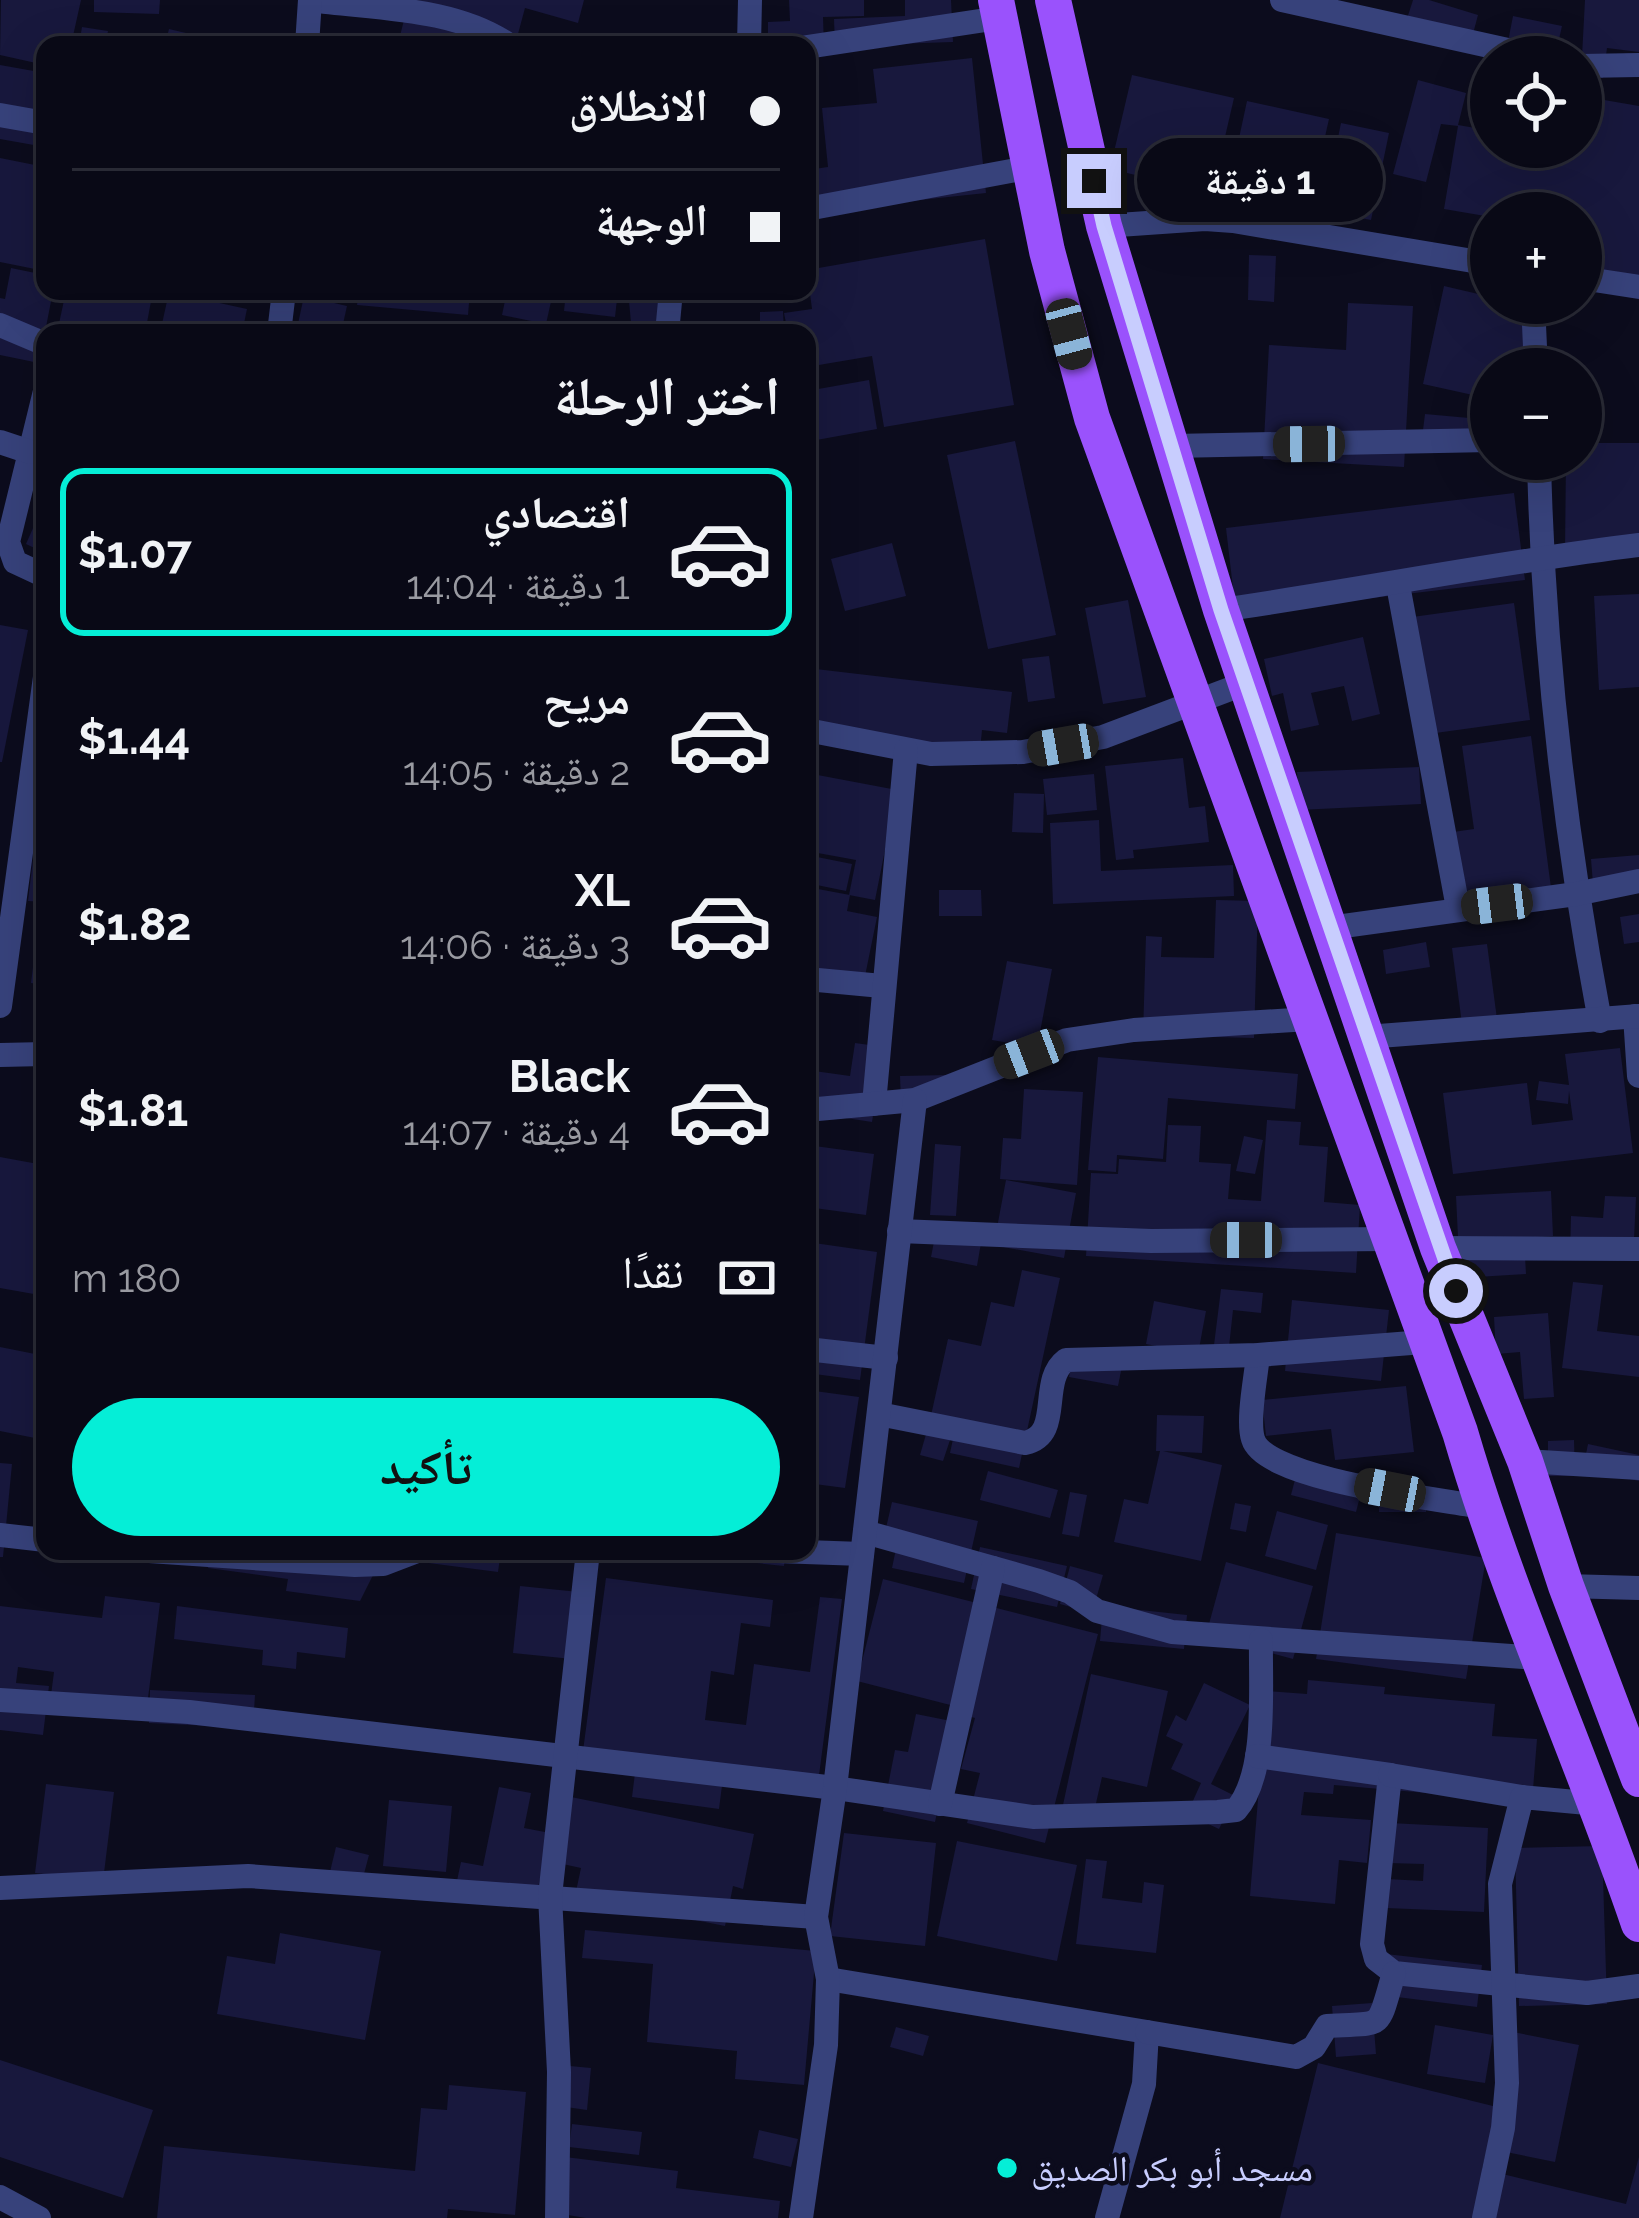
<!DOCTYPE html>
<html lang="ar">
<meta charset="utf-8">
<style>
body{margin:0;font-family:Raleway,"Noto Naskh Arabic",sans-serif;background:#171723;color:#f1f3f6;direction:rtl;height:100vh;display:flex;flex-direction:column;font-size:45px;white-space:nowrap}
*{box-sizing:border-box;margin:0}
p{font-size:39px;color:#999aa1}
.icon{flex:none;width:66px;height:66px;fill:none;stroke:currentColor;stroke-width:2;stroke-linecap:round;stroke-linejoin:round}
.map{position:relative;flex:1;overflow:hidden;direction:ltr}
.side{position:absolute;left:36px;top:324px;width:780px;height:1236px;display:flex;flex-direction:column;background:#090916;border-radius:24px;box-shadow:0 12px 48px #0002,0 0 0 3px #292a35;direction:rtl}
.side>*{flex:none}
.top-card{position:absolute;left:36px;top:36px;width:780px;height:264px;border-radius:24px;box-shadow:0 12px 48px #0002,0 0 0 3px #292a35;direction:rtl;display:grid;align-content:center;height:264px;padding:0 36px;background:#090916}
.tools{position:absolute;left:1470px;top:36px;display:grid;gap:24px}
.tools a{display:grid;place-items:center;width:132px;height:132px;border-radius:50%;background:#090916;box-shadow:0 12px 48px #0002,0 0 0 3px #292a35;font-size:60px}
.end{position:absolute;width:54px;height:54px;margin:-27px;border:15px solid #c8cdfe;background:#111;box-shadow:0 0 0 6px #111}
.from{border-radius:50%}
.bubble{position:absolute;height:84px;border-radius:42px;background:#090916;box-shadow:0 12px 48px #0002,0 0 0 3px #292a35;font-size:39px;font-weight:700;line-height:84px;text-align:center;direction:rtl}
.car{position:absolute;width:36px;height:72px;margin:-36px -18px;border-radius:15px;box-shadow:0 0 9px 3px #0007;background:linear-gradient(#222 24%,#8ab4d8 0 40%,#222 0 76%,#8ab4d8 0 86%,#222 0)}
.top-card b{display:flex;align-items:center;gap:42px;height:114px;font-size:45px}
.top-card b+b{border-top:3px solid #292a35}
.top-card i{width:30px;height:30px;background:#f1f3f6}
ul{padding:0;list-style:none}
li{display:flex;align-items:center;gap:36px;height:168px;margin:0 24px 18px;padding:0 12px;border:6px solid transparent;border-radius:24px}
li div{flex:1}
li b{display:block;font-size:45px}
li em{font-style:normal;font-weight:700}
li.active{border-color:#05eed7}
li>.icon{width:108px;height:108px;stroke-width:1.5}
h2{padding:0 36px;font-size:54px;line-height:144px}
.pay{display:flex;align-items:center;gap:30px;height:132px;padding:0 36px;font-size:45px}
.pay p{margin-inline-start:auto}
.action{display:flex;gap:24px;margin-top:auto;padding:24px 36px}
.action a{flex:1;height:138px;border-radius:72px;background:#05eed7;color:#111;font-size:48px;font-weight:700;line-height:138px;text-align:center}
.map>svg:first-child{display:block}
</style>
<div class="map">
<svg width="1639" height="2218" viewBox="0 0 1639 2218">
<rect width="100%" height="100%" fill="#0c0c1d"/>
<g fill="#18183d">
<polygon points="1,0 81,0 71,45 45,45 45,65 0,55"/>
<polygon points="94,0 160,0 159,14 94,12"/>
<polygon points="409,0 584,0 578,23 525,8 515,45 433,45 400,36"/>
<polygon points="789,0 864,0 864,16 823,17 824,47 768,45 768,22 790,21"/>
<polygon points="905,0 951,0 953,42 835,46 834,19 905,16"/>
<polygon points="1413,0 1429,0 1478,15 1470,45 1405,25"/>
<polygon points="1585,0 1639,0 1639,52 1607,48 1603,78 1581,75"/>
<polygon points="1513,16 1562,26 1555,57 1505,57"/>
<polygon points="82,27 108,31 105,45 79,45"/>
<polygon points="169,29 207,38 206,45 165,45"/>
<polygon points="972,58 986,193 807,212 807,170 828,167 822,108 877,103 873,69"/>
<polygon points="0,65 45,73 45,147 0,139"/>
<polygon points="1132,75 1234,98 1212,193 1110,169"/>
<polygon points="1418,80 1466,93 1458,125 1481,129 1482,121 1491,122 1491,147 1581,147 1581,96 1639,106 1639,291 1581,281 1581,213 1491,213 1491,217 1444,209 1458,126 1441,124 1426,182 1393,174"/>
<polygon points="1247,101 1329,119 1308,212 1227,194"/>
<polygon points="1341,123 1389,133 1371,220 1323,211"/>
<polygon points="0,158 45,167 45,271 0,262"/>
<polygon points="985,239 1014,405 884,427 872,356 807,367 807,333 788,333 784,313 812,309 807,270"/>
<polygon points="1249,255 1276,256 1274,302 1248,300"/>
<polygon points="11,268 45,275 45,291 53,291 39,363 0,355 0,298 5,299"/>
<polygon points="1444,286 1491,297 1491,303 1520,303 1546,309 1533,369 1491,369 1491,399 1423,384"/>
<polygon points="66,291 153,291 145,333 57,333"/>
<polygon points="359,291 470,291 468,315 357,305"/>
<polygon points="507,291 552,297 546,324 502,315"/>
<polygon points="566,291 618,291 615,317 564,311"/>
<polygon points="628,291 658,291 662,333 632,333"/>
<polygon points="691,291 777,291 777,299 691,301"/>
<polygon points="169,292 247,309 242,333 160,333"/>
<polygon points="304,296 347,306 341,333 296,333"/>
<polygon points="1348,303 1413,306 1404,467 1263,459 1269,345 1346,350"/>
<polygon points="783,311 784,333 760,333 760,312"/>
<polygon points="369,321 440,330 440,333 367,333"/>
<polygon points="470,325 499,331 499,333 469,333"/>
<polygon points="869,380 877,429 811,441 807,391"/>
<polygon points="1425,414 1491,420 1491,452 1421,446"/>
<polygon points="1015,441 1056,635 988,649 947,455"/>
<polygon points="1581,443 1639,443 1639,553 1565,552 1566,459 1581,459"/>
<polygon points="1514,493 1525,580 1236,614 1226,528"/>
<polygon points="45,501 45,553 26,544"/>
<polygon points="892,543 906,596 845,611 831,559"/>
<polygon points="1639,594 1639,687 1599,690 1594,596"/>
<polygon points="1128,600 1146,697 1103,704 1085,608"/>
<polygon points="1514,603 1530,720 1421,735 1405,618"/>
<polygon points="0,625 28,630 2,762 0,762"/>
<polygon points="1363,637 1380,714 1352,721 1344,686 1311,693 1319,725 1291,731 1283,693 1272,696 1264,659"/>
<polygon points="1049,656 1055,698 1028,702 1022,659"/>
<polygon points="807,668 1012,692 1007,733 982,730 980,751 807,731"/>
<polygon points="1531,736 1553,903 1464,916 1453,832 1474,829 1462,746"/>
<polygon points="1183,758 1189,808 1205,806 1209,842 1133,850 1134,858 1116,860 1105,766"/>
<polygon points="1419,767 1421,804 1299,810 1297,772"/>
<polygon points="807,773 897,790 875,900 849,895 856,860 807,851"/>
<polygon points="1094,774 1097,810 1047,815 1043,779"/>
<polygon points="32,790 45,792 45,817 30,816"/>
<polygon points="1014,793 1044,794 1043,833 1012,832"/>
<polygon points="1099,820 1101,871 1233,865 1234,896 1053,904 1050,823"/>
<polygon points="35,843 45,844 45,902 28,901"/>
<polygon points="807,855 852,864 846,891 807,883"/>
<polygon points="1639,855 1639,881 1593,884 1591,859"/>
<polygon points="807,887 850,895 847,911 877,917 863,986 807,975"/>
<polygon points="939,890 981,890 982,916 939,916"/>
<polygon points="1216,900 1258,901 1254,1038 1143,1035 1146,936 1162,937 1161,957 1214,958"/>
<polygon points="1639,914 1639,942 1624,944 1620,917"/>
<polygon points="39,919 45,920 45,985 31,983"/>
<polygon points="1426,942 1430,967 1386,974 1383,950"/>
<polygon points="1487,944 1497,1019 1462,1024 1452,948"/>
<polygon points="1007,961 1052,969 1037,1048 992,1040"/>
<polygon points="855,1043 884,1047 872,1122 807,1112 807,1070 850,1076"/>
<polygon points="1620,1048 1633,1153 1453,1174 1443,1093 1527,1083 1532,1125 1573,1120 1569,1091 1568,1104 1536,1100 1539,1081 1569,1085 1565,1054"/>
<polygon points="1098,1057 1298,1074 1295,1109 1168,1098 1163,1159 1117,1155 1116,1172 1088,1170"/>
<polygon points="949,1075 950,1100 901,1101 900,1076"/>
<polygon points="1024,1089 1083,1092 1077,1185 1000,1179 1003,1138 1021,1139"/>
<polygon points="1267,1120 1301,1122 1299,1145 1328,1147 1324,1202 1360,1205 1356,1273 1086,1256 1091,1173 1118,1174 1119,1159 1166,1162 1168,1125 1201,1126 1199,1162 1231,1164 1228,1199 1261,1201"/>
<polygon points="1244,1136 1263,1140 1255,1174 1236,1171"/>
<polygon points="43,1139 45,1139 45,1296 0,1288 0,1157 38,1164"/>
<polygon points="935,1144 961,1146 956,1216 930,1215"/>
<polygon points="807,1145 874,1154 866,1215 807,1207"/>
<polygon points="1006,1180 1076,1193 1064,1258 981,1243 977,1266 931,1257 938,1221 996,1233"/>
<polygon points="1551,1191 1553,1236 1524,1238 1526,1274 1460,1278 1456,1196"/>
<polygon points="1605,1196 1636,1197 1633,1260 1570,1257 1571,1216 1603,1218"/>
<polygon points="807,1242 877,1252 860,1380 807,1373"/>
<polygon points="1022,1270 1060,1278 1019,1468 950,1453 956,1425 930,1420 948,1339 981,1346 991,1302 1014,1307"/>
<polygon points="1573,1282 1603,1285 1597,1331 1639,1336 1639,1377 1562,1368"/>
<polygon points="1221,1289 1263,1293 1261,1313 1233,1310 1229,1347 1214,1345"/>
<polygon points="1292,1300 1389,1310 1381,1381 1285,1371"/>
<polygon points="1154,1301 1206,1311 1198,1354 1146,1344"/>
<polygon points="1548,1313 1554,1397 1524,1399 1520,1352 1496,1354 1494,1317"/>
<polygon points="0,1347 45,1356 45,1440 0,1431"/>
<polygon points="1073,1357 1122,1366 1118,1386 1069,1377"/>
<polygon points="1406,1386 1414,1452 1335,1460 1331,1429 1266,1436 1262,1400"/>
<polygon points="807,1390 859,1397 845,1488 807,1483"/>
<polygon points="1157,1415 1204,1416 1202,1453 1163,1451 1222,1465 1201,1561 1114,1542 1124,1499 1148,1504 1160,1451 1156,1451"/>
<polygon points="929,1424 953,1431 943,1461 920,1455"/>
<polygon points="1574,1440 1575,1476 1548,1476 1548,1441"/>
<polygon points="1588,1444 1639,1455 1639,1481 1583,1469"/>
<polygon points="0,1463 12,1464 3,1557 0,1557"/>
<polygon points="1298,1468 1363,1485 1356,1512 1291,1495"/>
<polygon points="988,1471 1058,1490 1050,1518 980,1500"/>
<polygon points="1380,1486 1426,1486 1426,1512 1379,1512"/>
<polygon points="42,1490 45,1490 45,1548 36,1547"/>
<polygon points="1070,1492 1087,1495 1079,1537 1062,1534"/>
<polygon points="892,1502 978,1521 964,1583 892,1568 897,1544 883,1541"/>
<polygon points="1235,1503 1251,1506 1246,1532 1230,1529"/>
<polygon points="1277,1511 1328,1525 1316,1570 1265,1556"/>
<polygon points="1336,1533 1486,1558 1466,1679 1316,1659"/>
<polygon points="980,1547 1067,1566 1057,1607 971,1589"/>
<polygon points="103,1551 167,1551 166,1561 103,1554"/>
<polygon points="210,1551 501,1551 498,1572 382,1557 360,1601 286,1591 288,1579 208,1568"/>
<polygon points="673,1551 786,1551 784,1566 672,1554"/>
<polygon points="1226,1562 1313,1586 1293,1659 1206,1635"/>
<polygon points="1070,1566 1103,1575 1092,1613 1060,1604"/>
<polygon points="606,1578 773,1600 770,1627 741,1623 734,1675 711,1671 705,1720 746,1725 754,1664 810,1672 820,1597 842,1599 818,1783 724,1770 719,1809 632,1797 635,1773 581,1766"/>
<polygon points="883,1579 1098,1634 1045,1843 967,1823 980,1773 961,1769 975,1718 960,1714 962,1708 857,1681"/>
<polygon points="520,1586 579,1592 572,1659 513,1653"/>
<polygon points="105,1596 160,1603 147,1706 51,1695 54,1672 18,1667 16,1683 49,1686 43,1735 0,1730 0,1606 102,1618"/>
<polygon points="177,1606 348,1628 345,1658 297,1652 296,1669 262,1665 263,1650 174,1639"/>
<polygon points="1103,1606 1187,1615 1184,1649 1100,1641"/>
<polygon points="1091,1674 1168,1691 1147,1787 1102,1777 1094,1812 1063,1805"/>
<polygon points="1308,1680 1385,1687 1384,1694 1495,1704 1492,1736 1537,1739 1532,1802 1334,1785 1333,1794 1304,1792 1301,1815 1371,1820 1367,1863 1339,1860 1335,1904 1250,1896 1267,1691 1307,1694"/>
<polygon points="1204,1683 1250,1705 1211,1784 1235,1796 1219,1829 1187,1814 1201,1783 1171,1769 1183,1744 1166,1736 1176,1715 1186,1721"/>
<polygon points="150,1690 255,1695 253,1728 149,1723"/>
<polygon points="916,1714 956,1722 935,1822 883,1811 895,1750 908,1752"/>
<polygon points="46,1784 114,1792 103,1881 35,1873"/>
<polygon points="499,1787 531,1793 524,1828 550,1833 534,1906 455,1890 461,1862 483,1866"/>
<polygon points="571,1797 754,1834 743,1889 733,1886 725,1926 575,1896 581,1868 558,1863"/>
<polygon points="389,1800 452,1806 446,1872 383,1866"/>
<polygon points="1390,1823 1488,1828 1484,1912 1386,1908 1387,1879 1423,1881 1424,1864 1388,1863"/>
<polygon points="844,1833 936,1843 925,1946 830,1936"/>
<polygon points="957,1841 1077,1865 1057,1961 937,1936"/>
<polygon points="1602,1846 1607,2004 1519,2006 1515,1848"/>
<polygon points="336,1847 369,1855 361,1885 329,1876"/>
<polygon points="1086,1859 1107,1861 1102,1898 1142,1903 1144,1882 1164,1885 1156,1953 1076,1944"/>
<polygon points="585,1930 816,1951 804,2085 735,2079 737,2051 647,2042 653,1964 582,1958"/>
<polygon points="280,1933 381,1951 365,2040 217,2014 227,1956 275,1964"/>
<polygon points="1386,1954 1482,1965 1477,2007 1381,1995"/>
<polygon points="1372,2003 1376,2054 1336,2057 1332,2006"/>
<polygon points="1435,2025 1493,2035 1485,2083 1427,2074"/>
<polygon points="896,2027 929,2036 923,2056 890,2047"/>
<polygon points="1513,2032 1579,2045 1555,2162 1491,2149"/>
<polygon points="0,2060 153,2110 123,2198 0,2157"/>
<polygon points="1318,2063 1497,2107 1482,2169 1626,2204 1639,2157 1639,2218 1280,2218"/>
<polygon points="570,2066 591,2068 587,2110 566,2107"/>
<polygon points="449,2085 526,2092 515,2215 448,2209 447,2218 157,2218 164,2146 415,2171 421,2108 447,2110"/>
<polygon points="572,2124 642,2132 639,2155 569,2147"/>
<polygon points="759,2130 798,2139 791,2167 753,2158"/>
<polygon points="557,2156 678,2171 676,2188 780,2201 778,2218 586,2218 550,2212"/>
</g>
<g fill="none" stroke-linecap="round" stroke-linejoin="round">
<g stroke="#37427b" stroke-width="24">
<path d="M311,0c65,9 143,7 198,45"/>
<polyline points="1282,0 1539,57"/>
<polyline points="307,45 310,0"/>
<polyline points="749,45 750,0"/>
<polyline points="807,47 999,18"/>
<polyline points="1581,66 1639,65"/>
<polyline points="0,115 45,123"/>
<polyline points="807,209 1032,167"/>
<polyline points="1104,226 1205,219 1233,221 1491,264"/>
<polyline points="1581,278 1639,287"/>
<polyline points="1533,303 1536,369"/>
<polyline points="0,325 45,344"/>
<polyline points="279,333 284,291"/>
<polyline points="667,333 671,291"/>
<polyline points="45,391 8,542 15,562 45,576"/>
<polyline points="0,442 30,452"/>
<polyline points="1172,446 1491,440"/>
<path d="M1539,459c4,188 26,377 61,562"/>
<polyline points="1398,585 1458,908"/>
<path d="M1221,610c139,-20 278,-48 418,-65"/>
<polyline points="807,730 931,754 1023,752 1103,737 1246,683"/>
<polyline points="1329,928 1576,894 1639,881"/>
<polyline points="807,979 882,986"/>
<polyline points="0,1006 45,677"/>
<polyline points="1635,1016 1639,1076"/>
<polyline points="1366,1037 1639,1016"/>
<polyline points="0,1055 45,1054"/>
<polyline points="874,1104 906,750"/>
<polyline points="807,1110 915,1100 1067,1040 1134,1030 1309,1019"/>
<polyline points="899,1231 1151,1241 1388,1239"/>
<polyline points="1438,1248 1639,1249"/>
<polyline points="807,1349 886,1358"/>
<path d="M1258,1355c-2,22 -11,65 -5,84 12,41 187,60 229,68"/>
<path d="M879,1414l146,29c39,-8 13,-62 41,-83l192,-5 166,-13"/>
<polyline points="1525,1461 1639,1468"/>
<polyline points="865,1532 1039,1581 1070,1592 1097,1611 1172,1632 1538,1658"/>
<polyline points="0,1535 45,1540"/>
<polyline points="149,1551 355,1565 383,1564 417,1551"/>
<polyline points="777,1551 862,1554"/>
<polyline points="1566,1586 1639,1588"/>
<path d="M0,1700l189,12 646,76 198,29 185,-5 18,-2c32,-37 24,-122 25,-170"/>
<polyline points="1257,1756 1390,1775 1372,1944 1376,1959 1394,1973 1587,1993 1639,1986"/>
<polyline points="1390,1775 1522,1797"/>
<polyline points="940,1804 993,1568"/>
<polyline points="0,1888 248,1876 816,1917"/>
<polyline points="828,1979 1147,2032 1144,2084 1107,2218"/>
<path d="M1147,2032l149,25 18,-10 13,-21c59,-4 49,7 67,-53"/>
<polyline points="0,2197 39,2218"/>
<polyline points="557,2218 559,2072 550,1896 588,1551"/>
<polyline points="801,2218 826,2045 828,1979 816,1917 835,1788 915,1100"/>
<polyline points="1484,2218 1503,2128 1507,2083 1500,1884 1522,1797 1598,1804"/>
</g>
<g stroke="#9a52fc" stroke-width="36">
<path d="M996,0l51,251 45,167 368,1014c49,168 123,327 179,492"/>
<polyline points="1053,0 1104,226 1221,610 1438,1248 1525,1461 1566,1586 1639,1779"/>
</g>
</g>
<g fill="none" stroke-linecap="round" stroke-linejoin="round">
<polyline stroke="#c8cdfe" stroke-width="15" points="1094,181 1104,226 1221,610 1456,1291"/>
</g>
<circle fill="#05eed7" stroke="#0c0c1d" stroke-width="4.5" cx="1007" cy="2168" r="12"/>
<g text-anchor="middle" dominant-baseline="central" stroke-width="9" stroke-linejoin="round" paint-order="stroke">
<g font-size="36" fill="#c8cdfe" stroke="#0c0c1d" text-anchor="start">
<text x="1031" y="2168">مسجد أبو بكر الصديق</text>
</g>
</g>
</svg>
<div class="tools">
<a><svg class="icon" aria-label="locate" viewBox="0 0 24 24"><circle cx="12" cy="12" r="6"/><path d="M12 2v4M12 18v4M2 12h4M18 12h4"/></svg></a>
<a>+</a>
<a>−</a>
</div>
<i class="end from" style="left:1456px;top:1291px"></i>
<i class="end" style="left:1094px;top:181px"></i>
<div class="bubble" style="left:1137px;top:138px;width:246px">1 دقيقة</div>
<i class="car" style="left:1069px;top:334px;rotate:165deg"></i>
<i class="car" style="left:1309px;top:444px;rotate:269deg"></i>
<i class="car" style="left:1063px;top:745px;rotate:260deg"></i>
<i class="car" style="left:1497px;top:904px;rotate:263deg"></i>
<i class="car" style="left:1029px;top:1054px;rotate:249deg"></i>
<i class="car" style="left:1246px;top:1240px;rotate:270deg"></i>
<i class="car" style="left:1390px;top:1490px;rotate:281deg"></i>
<div class="top-card">
<b><i class="from"></i>الانطلاق</b>
<b><i></i>الوجهة</b>
</div>
<section class="side">
<h2>اختر الرحلة</h2>
<ul>
<li class="active"><svg class="icon" aria-label="car" viewBox="0 0 24 24"><path d="M5 17H2v-5l4-1 3-4h7l3 4 3 1v5h-3M9 17h6M6 11h13"/><circle cx="7" cy="17" r="2"/><circle cx="17" cy="17" r="2"/></svg><div><b>اقتصادي</b><p>1 دقيقة · 14:04</p></div><em>$1.07</em></li>
<li><svg class="icon" aria-label="car" viewBox="0 0 24 24"><path d="M5 17H2v-5l4-1 3-4h7l3 4 3 1v5h-3M9 17h6M6 11h13"/><circle cx="7" cy="17" r="2"/><circle cx="17" cy="17" r="2"/></svg><div><b>مريح</b><p>2 دقيقة · 14:05</p></div><em>$1.44</em></li>
<li><svg class="icon" aria-label="car" viewBox="0 0 24 24"><path d="M5 17H2v-5l4-1 3-4h7l3 4 3 1v5h-3M9 17h6M6 11h13"/><circle cx="7" cy="17" r="2"/><circle cx="17" cy="17" r="2"/></svg><div><b>XL</b><p>3 دقيقة · 14:06</p></div><em>$1.82</em></li>
<li><svg class="icon" aria-label="car" viewBox="0 0 24 24"><path d="M5 17H2v-5l4-1 3-4h7l3 4 3 1v5h-3M9 17h6M6 11h13"/><circle cx="7" cy="17" r="2"/><circle cx="17" cy="17" r="2"/></svg><div><b>Black</b><p>4 دقيقة · 14:07</p></div><em>$1.81</em></li>
</ul>
<div class="pay"><svg class="icon" aria-label="cash" viewBox="0 0 24 24"><path d="M3 7h18v10H3z"/><circle cx="12" cy="12" r="2"/></svg>نقدًا<p>180 m</p></div>
<div class="action"><a>تأكيد</a></div>
</section>
</div>
